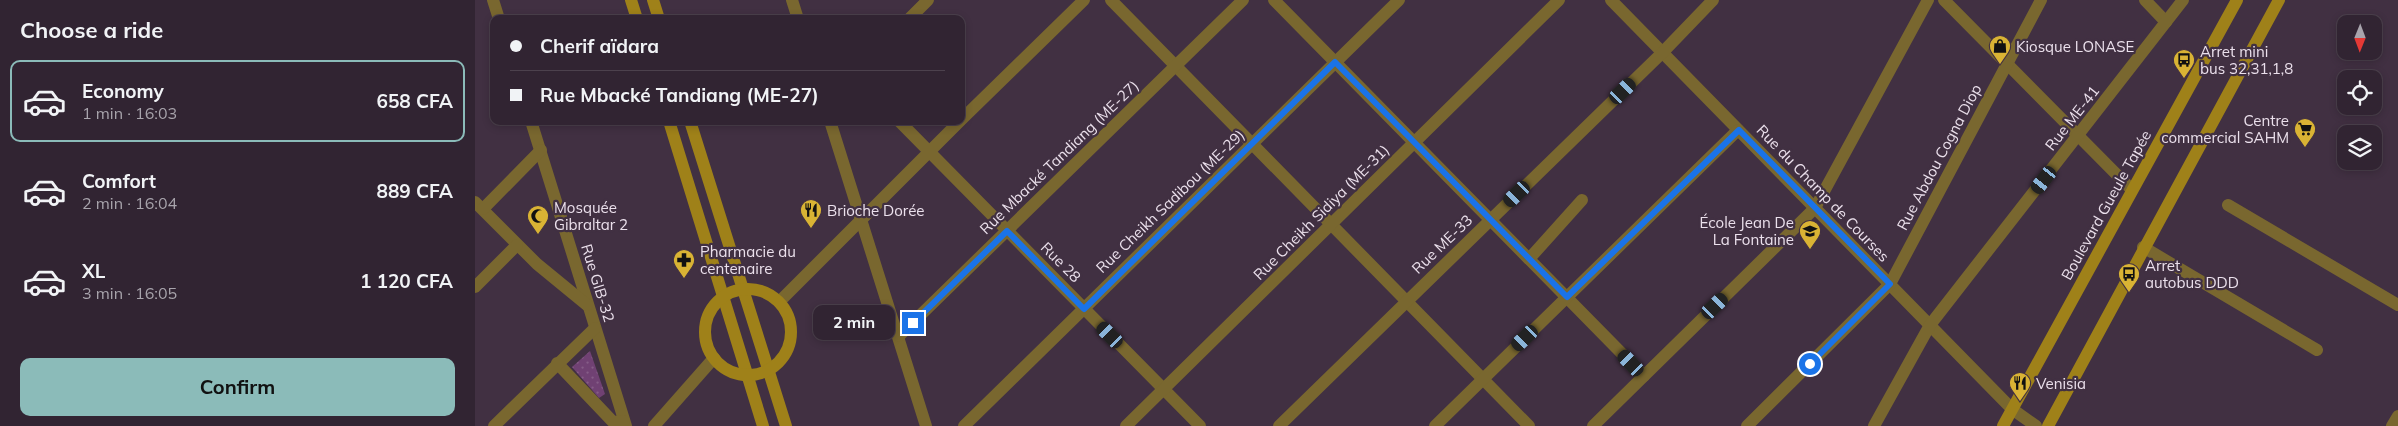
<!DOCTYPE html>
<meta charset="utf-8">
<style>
body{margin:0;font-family:Mulish,sans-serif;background:#392c3a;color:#f1f3f6;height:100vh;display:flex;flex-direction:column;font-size:19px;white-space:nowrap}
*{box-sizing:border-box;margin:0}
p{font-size:16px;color:#a8a4ac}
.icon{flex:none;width:28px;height:28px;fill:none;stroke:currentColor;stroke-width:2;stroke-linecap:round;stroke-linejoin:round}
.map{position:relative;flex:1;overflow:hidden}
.details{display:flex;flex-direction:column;background:#312432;width:475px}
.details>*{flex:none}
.banner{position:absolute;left:15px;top:15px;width:475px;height:110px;border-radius:10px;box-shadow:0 2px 8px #0003,0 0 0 1px #4c414d;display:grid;align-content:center;height:110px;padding:0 20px;background:#312432}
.needle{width:32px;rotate:181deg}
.controls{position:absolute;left:1862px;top:15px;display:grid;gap:10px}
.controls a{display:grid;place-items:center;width:45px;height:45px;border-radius:10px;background:#312432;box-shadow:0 2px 8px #0003,0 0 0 1px #4c414d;font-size:25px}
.end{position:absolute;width:22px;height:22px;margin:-11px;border:6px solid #1a73e8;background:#fff;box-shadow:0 0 0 2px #fff}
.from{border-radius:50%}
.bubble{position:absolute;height:35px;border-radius:10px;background:#312432;box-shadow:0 2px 8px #0003,0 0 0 1px #4c414d;font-size:16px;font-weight:700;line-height:35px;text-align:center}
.car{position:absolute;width:15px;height:30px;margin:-15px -8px;border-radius:6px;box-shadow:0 0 4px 1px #0007;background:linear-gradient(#222 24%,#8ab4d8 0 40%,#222 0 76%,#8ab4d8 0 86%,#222 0)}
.banner b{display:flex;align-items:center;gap:18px;height:48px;font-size:19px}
.banner b+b{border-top:1px solid #4c414d}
.banner i{width:12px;height:12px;background:#f1f3f6}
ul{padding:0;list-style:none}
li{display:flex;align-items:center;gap:15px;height:82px;margin:0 10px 8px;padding:0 10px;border:2px solid transparent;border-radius:10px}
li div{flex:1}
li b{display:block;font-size:19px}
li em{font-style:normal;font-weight:700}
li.current{border-color:#8bbbb9}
li>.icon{width:45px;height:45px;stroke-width:1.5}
h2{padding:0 20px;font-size:22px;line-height:60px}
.primary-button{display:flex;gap:10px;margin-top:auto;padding:10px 20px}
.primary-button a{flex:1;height:58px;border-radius:10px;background:#8bbbb9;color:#111;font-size:20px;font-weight:700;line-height:58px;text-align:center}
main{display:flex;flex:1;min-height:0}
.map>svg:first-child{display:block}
</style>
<main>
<section class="details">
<h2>Choose a ride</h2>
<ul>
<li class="current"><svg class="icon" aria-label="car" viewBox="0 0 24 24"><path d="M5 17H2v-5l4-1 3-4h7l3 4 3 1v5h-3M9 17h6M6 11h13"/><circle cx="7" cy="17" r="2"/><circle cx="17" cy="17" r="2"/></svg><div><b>Economy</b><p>1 min · 16:03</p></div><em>658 CFA</em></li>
<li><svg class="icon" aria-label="car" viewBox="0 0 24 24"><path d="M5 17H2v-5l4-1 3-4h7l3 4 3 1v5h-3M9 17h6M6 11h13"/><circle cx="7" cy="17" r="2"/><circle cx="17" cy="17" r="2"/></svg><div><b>Comfort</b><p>2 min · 16:04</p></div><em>889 CFA</em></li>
<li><svg class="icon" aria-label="car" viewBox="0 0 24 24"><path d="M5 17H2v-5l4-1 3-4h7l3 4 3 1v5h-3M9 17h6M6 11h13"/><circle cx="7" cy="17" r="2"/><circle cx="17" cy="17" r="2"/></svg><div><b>XL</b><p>3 min · 16:05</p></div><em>1 120 CFA</em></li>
</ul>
<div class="primary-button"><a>Confirm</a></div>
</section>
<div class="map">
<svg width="1923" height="426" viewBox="0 0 1923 426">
<defs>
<pattern id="green-dots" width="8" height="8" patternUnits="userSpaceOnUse" patternTransform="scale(1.25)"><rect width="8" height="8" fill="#704173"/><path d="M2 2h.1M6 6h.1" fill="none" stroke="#855c87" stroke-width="1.8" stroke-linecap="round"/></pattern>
</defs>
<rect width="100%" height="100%" fill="#413042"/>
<polygon fill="url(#green-dots)" points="115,351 130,394 124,398 97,367"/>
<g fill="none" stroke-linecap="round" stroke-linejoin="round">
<g stroke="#79672f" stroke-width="12">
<polyline points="18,0 24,19"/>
<polyline points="317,0 323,19"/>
<polyline points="636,0 1054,426"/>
<polyline points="799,0 1169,376"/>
<polyline points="1136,0 1537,409 1561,426"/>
<polyline points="1469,0 1657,190"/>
<polyline points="1670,0 1691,22"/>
<polyline points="434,19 453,0"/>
<polyline points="486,120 609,0"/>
<polyline points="56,121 151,426"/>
<polyline points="355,121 451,426"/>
<polyline points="424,121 725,426"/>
<polyline points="0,202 62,264 112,305"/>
<polyline points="1753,205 1923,305"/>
<polyline points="8,209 66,150"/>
<polyline points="1668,247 1842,350"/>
<polyline points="1054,259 1107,200"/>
<polyline points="0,287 42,245"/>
<polyline points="304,302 485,121"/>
<polyline points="424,336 768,0"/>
<polyline points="82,363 138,422 149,421"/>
<polyline points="19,426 120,328"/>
<polyline points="179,426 239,358"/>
<polyline points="489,426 924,0"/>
<polyline points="651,426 1084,0"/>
<polyline points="804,426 1188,52 1238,0"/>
<polyline points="960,426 1263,130"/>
<polyline points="1118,426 1340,208 1453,0"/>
<polyline points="1272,426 1415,284 1566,0"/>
<polyline points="1399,426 1455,325 1708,0"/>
<polyline points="1917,426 1923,416"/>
</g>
<g stroke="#9f8119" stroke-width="12">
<polyline points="156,0 162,19"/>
<polyline points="178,0 184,19"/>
<polyline points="194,121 288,426"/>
<polyline points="215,121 311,426"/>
<circle cx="273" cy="332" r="43"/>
<polyline points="1528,426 1762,0"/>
<polyline points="1573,426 1804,0"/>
</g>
</g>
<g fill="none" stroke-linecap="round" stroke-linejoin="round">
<polyline stroke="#1a73e8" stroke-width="6" points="438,323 532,231 609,309 860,62 1092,297 1264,130 1415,284 1335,364"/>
</g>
<defs>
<g id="shop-pin" transform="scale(1.125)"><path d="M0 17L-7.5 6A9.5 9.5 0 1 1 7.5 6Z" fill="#d9b334" stroke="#413042"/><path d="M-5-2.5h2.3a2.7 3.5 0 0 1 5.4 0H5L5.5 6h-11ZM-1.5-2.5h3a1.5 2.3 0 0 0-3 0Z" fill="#111"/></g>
<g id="bus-pin" transform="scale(1.125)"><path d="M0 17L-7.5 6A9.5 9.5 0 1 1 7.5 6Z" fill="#d9b334" stroke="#413042"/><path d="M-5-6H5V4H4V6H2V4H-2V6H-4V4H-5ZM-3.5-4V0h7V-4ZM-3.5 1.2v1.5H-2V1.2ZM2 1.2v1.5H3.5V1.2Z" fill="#111"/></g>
<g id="supermarket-pin" transform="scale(1.125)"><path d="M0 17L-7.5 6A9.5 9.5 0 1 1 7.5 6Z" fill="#d9b334" stroke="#413042"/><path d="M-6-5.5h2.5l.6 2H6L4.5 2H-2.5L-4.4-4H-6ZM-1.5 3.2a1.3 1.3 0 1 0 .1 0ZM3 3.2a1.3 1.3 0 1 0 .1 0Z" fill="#111"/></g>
<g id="restaurant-pin" transform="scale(1.125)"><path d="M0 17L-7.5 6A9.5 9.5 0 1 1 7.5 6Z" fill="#d9b334" stroke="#413042"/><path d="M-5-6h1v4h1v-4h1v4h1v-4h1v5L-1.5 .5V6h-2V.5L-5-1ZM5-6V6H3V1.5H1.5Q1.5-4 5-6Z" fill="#111"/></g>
<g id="mosque-pin" transform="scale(1.125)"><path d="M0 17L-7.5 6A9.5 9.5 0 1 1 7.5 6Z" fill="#d9b334" stroke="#413042"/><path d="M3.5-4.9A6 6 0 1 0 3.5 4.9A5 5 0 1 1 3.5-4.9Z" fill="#111"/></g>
<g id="school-pin" transform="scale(1.125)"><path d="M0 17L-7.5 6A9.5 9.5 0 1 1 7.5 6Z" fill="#d9b334" stroke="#413042"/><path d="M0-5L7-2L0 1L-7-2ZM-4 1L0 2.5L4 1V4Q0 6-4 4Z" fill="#111"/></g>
<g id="pharmacy-pin" transform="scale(1.125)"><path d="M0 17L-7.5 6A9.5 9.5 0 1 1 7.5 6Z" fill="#d9b334" stroke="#413042"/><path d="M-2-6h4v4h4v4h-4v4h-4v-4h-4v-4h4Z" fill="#111"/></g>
</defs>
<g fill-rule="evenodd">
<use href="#shop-pin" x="1525" y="46"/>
<use href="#bus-pin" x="1709" y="60"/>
<use href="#supermarket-pin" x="1830" y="129"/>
<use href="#restaurant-pin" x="336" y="210"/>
<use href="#mosque-pin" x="63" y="216"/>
<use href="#school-pin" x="1335" y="231"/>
<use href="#pharmacy-pin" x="209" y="260"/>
<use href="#bus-pin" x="1654" y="274"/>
<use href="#restaurant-pin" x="1545" y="383"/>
</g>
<g text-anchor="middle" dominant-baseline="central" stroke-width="4.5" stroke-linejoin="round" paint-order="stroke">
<g font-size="15" fill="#ebe0ec" stroke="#413042" text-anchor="start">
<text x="1541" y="46">Kiosque LONASE</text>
<text x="1725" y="51">Arret mini<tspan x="1725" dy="17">bus 32,31,1,8</tspan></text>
<text x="1814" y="120" text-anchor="end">Centre<tspan x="1814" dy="17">commercial SAHM</tspan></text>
<text x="79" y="207">Mosquée<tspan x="79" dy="17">Gibraltar 2</tspan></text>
<text x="352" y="210">Brioche Dorée</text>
<text x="1319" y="222" text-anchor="end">École Jean De<tspan x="1319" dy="17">La Fontaine</tspan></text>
<text x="225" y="251">Pharmacie du<tspan x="225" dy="17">centenaire</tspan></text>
<text x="1670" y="265">Arret<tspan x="1670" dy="17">autobus DDD</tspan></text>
<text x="1561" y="383">Venisia</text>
</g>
<g font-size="15" fill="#ebe0ec" stroke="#413042">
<text transform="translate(1597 118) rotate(-52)">Rue ME-41</text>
<text transform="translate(584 157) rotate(-44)">Rue Mbacké Tandiang (ME-27)</text>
<text transform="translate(1464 157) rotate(-62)">Rue Abdou Cogna Diop</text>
<text transform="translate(1348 193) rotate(46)">Rue du Champ de Courses</text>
<text transform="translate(695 201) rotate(-44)">Rue Cheikh Sadibou (ME-29)</text>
<text transform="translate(1631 205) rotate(-61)">Boulevard Gueule Tapée</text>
<text transform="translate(846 212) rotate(-45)">Rue Cheikh Sidiya (ME-31)</text>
<text transform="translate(967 244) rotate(-44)">Rue ME-33</text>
<text transform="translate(586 262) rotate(45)">Rue 28</text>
<text transform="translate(123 283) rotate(73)">Rue GIB-32</text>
</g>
</g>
</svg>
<div class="controls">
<a><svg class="needle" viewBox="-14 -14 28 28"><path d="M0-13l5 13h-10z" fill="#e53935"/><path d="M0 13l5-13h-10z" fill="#a8a4ac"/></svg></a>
<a><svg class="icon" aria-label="locate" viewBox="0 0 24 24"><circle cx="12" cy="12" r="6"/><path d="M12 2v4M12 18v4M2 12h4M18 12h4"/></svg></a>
<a><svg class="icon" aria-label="layers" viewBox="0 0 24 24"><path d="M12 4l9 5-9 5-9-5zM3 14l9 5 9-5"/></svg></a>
</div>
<i class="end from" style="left:1335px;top:364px"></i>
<i class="end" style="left:438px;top:323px"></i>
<div class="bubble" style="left:338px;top:305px;width:82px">2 min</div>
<i class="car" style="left:1148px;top:91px;rotate:46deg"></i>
<i class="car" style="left:1569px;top:180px;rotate:218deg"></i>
<i class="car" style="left:1042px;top:194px;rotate:226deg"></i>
<i class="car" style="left:1240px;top:306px;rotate:46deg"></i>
<i class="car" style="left:635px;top:335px;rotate:315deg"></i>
<i class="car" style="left:1050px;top:338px;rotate:226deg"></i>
<i class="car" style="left:1156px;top:363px;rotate:316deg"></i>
<div class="banner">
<b><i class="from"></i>Cherif aïdara</b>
<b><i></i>Rue Mbacké Tandiang (ME-27)</b>
</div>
</div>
</main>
